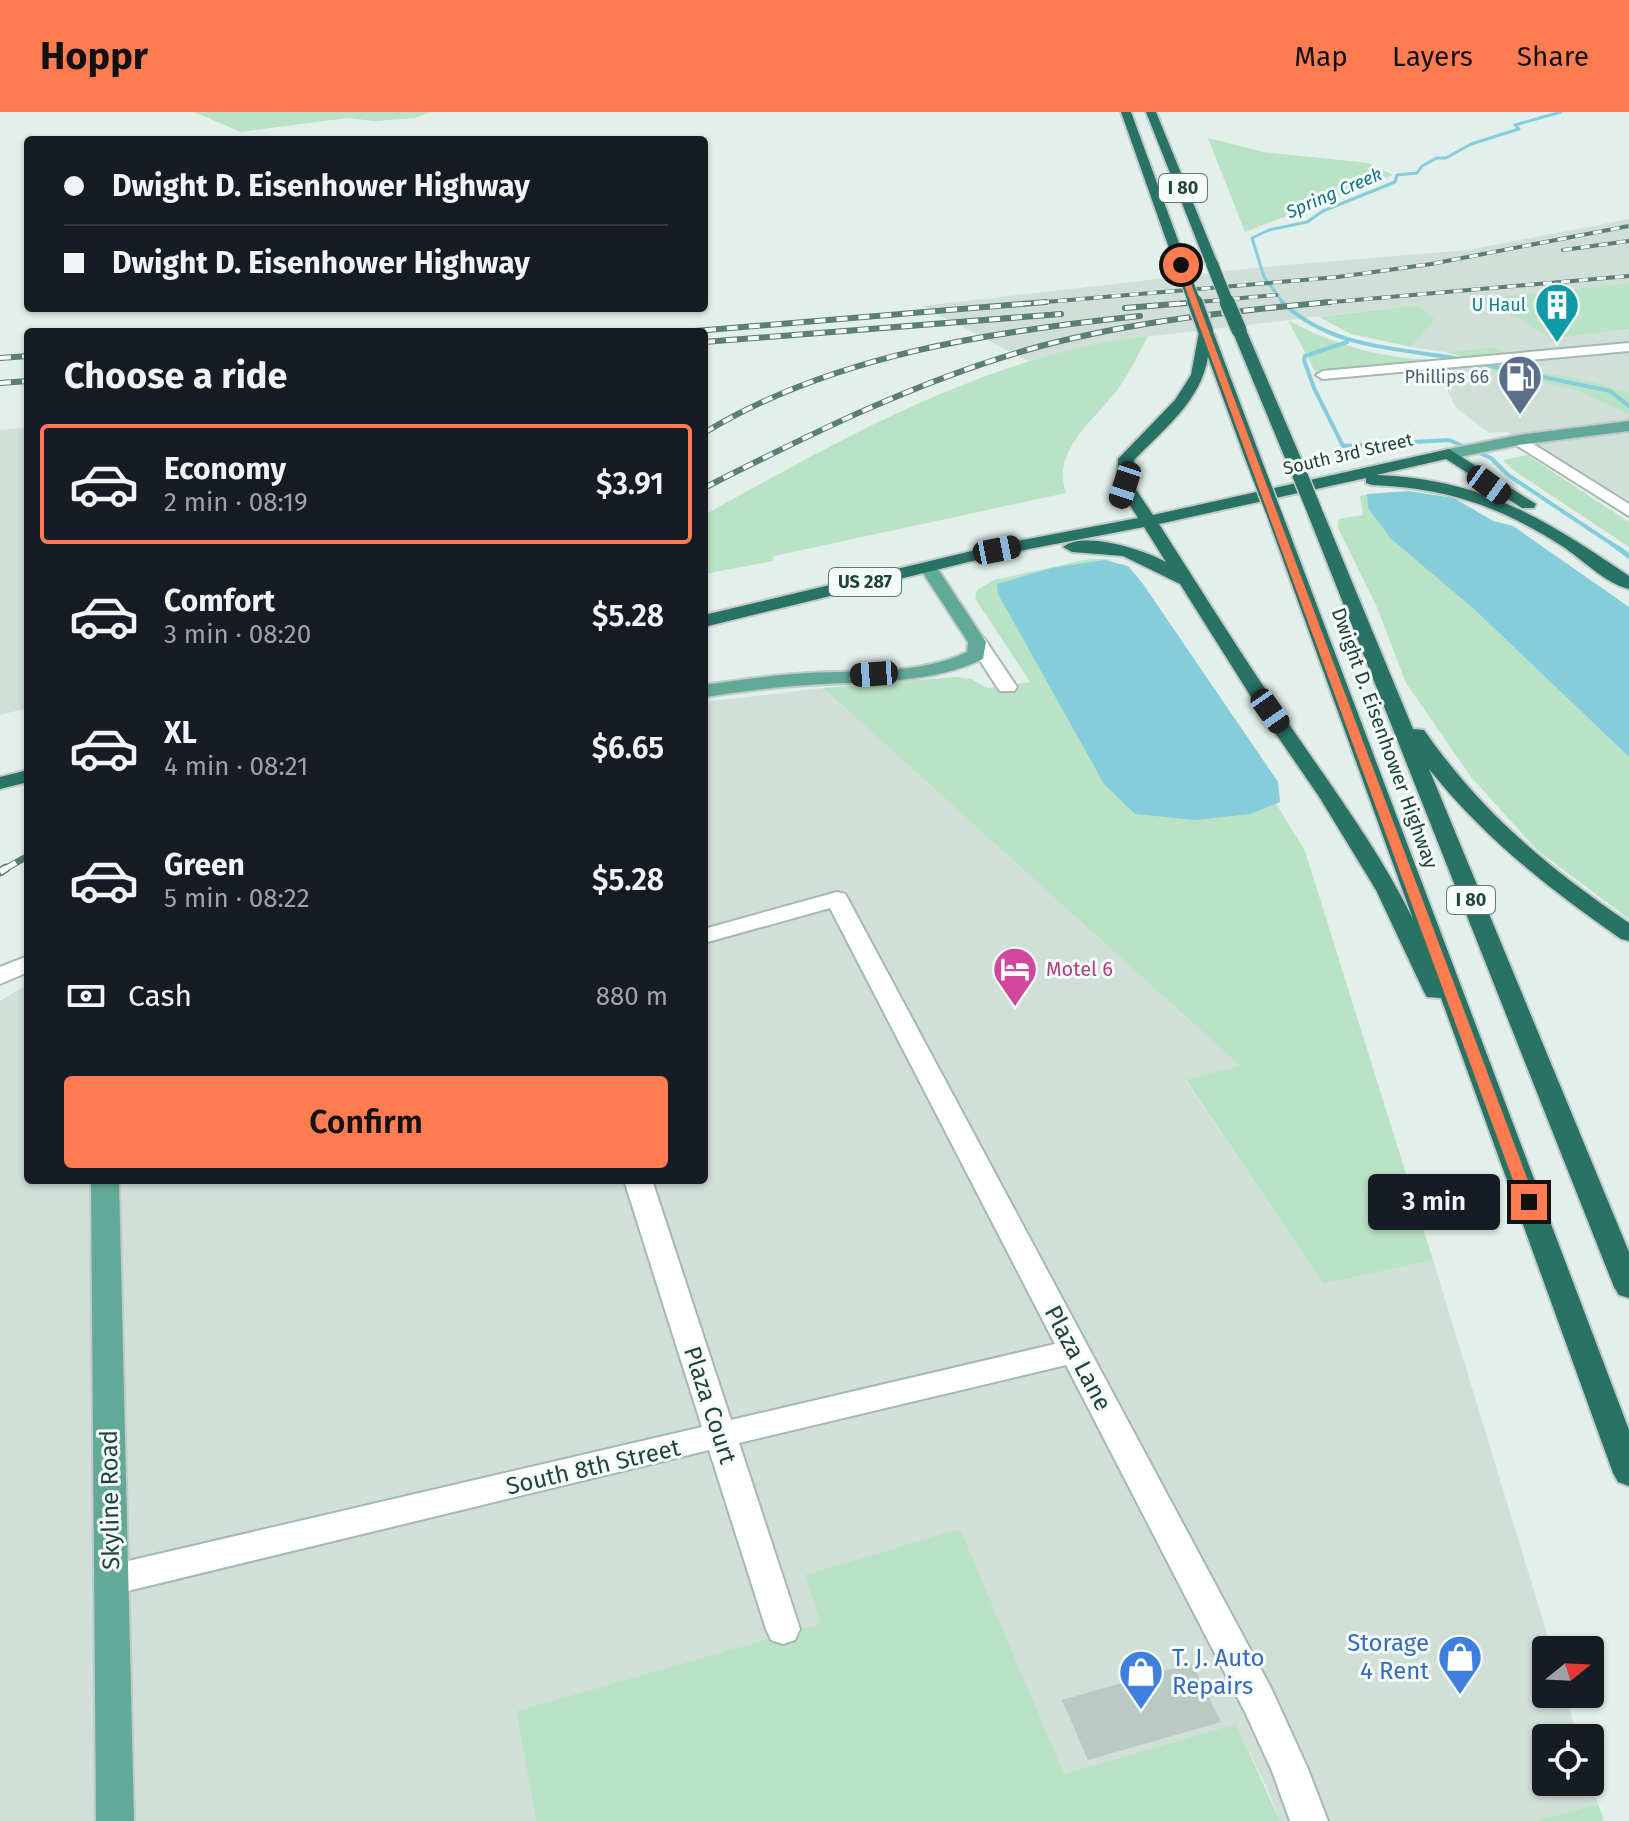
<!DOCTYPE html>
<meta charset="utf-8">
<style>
body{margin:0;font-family:"Fira Sans",sans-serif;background:#20242c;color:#f1f3f6;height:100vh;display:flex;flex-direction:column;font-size:30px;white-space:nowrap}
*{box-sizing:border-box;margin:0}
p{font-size:26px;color:#9ea1a6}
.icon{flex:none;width:44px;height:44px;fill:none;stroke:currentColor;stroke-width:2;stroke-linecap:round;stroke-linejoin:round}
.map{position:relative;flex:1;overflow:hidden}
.side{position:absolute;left:24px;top:216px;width:684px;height:856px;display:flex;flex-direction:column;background:#171b24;border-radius:8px;box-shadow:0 2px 6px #0004}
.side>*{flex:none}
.banner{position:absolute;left:24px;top:24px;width:684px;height:176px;border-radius:8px;box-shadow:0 2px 6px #0004;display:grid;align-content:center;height:176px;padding:0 40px;background:#171b24}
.needle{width:52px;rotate:72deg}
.buttons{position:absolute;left:1532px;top:1524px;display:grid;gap:16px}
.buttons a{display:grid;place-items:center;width:72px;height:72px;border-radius:8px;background:#171b24;box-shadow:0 2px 6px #0004;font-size:40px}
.end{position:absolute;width:36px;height:36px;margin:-18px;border:10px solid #ff7c51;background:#111;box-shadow:0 0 0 4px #111}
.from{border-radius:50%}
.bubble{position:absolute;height:56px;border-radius:8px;background:#171b24;box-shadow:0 2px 6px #0004;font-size:26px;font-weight:600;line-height:56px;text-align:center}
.car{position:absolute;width:24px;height:48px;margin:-24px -12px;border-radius:10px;box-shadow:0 0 6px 2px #0007;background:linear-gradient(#222 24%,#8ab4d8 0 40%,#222 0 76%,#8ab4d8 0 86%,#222 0)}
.banner b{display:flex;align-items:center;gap:28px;height:76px;font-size:30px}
.banner b+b{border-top:2px solid #363941}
.banner i{width:20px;height:20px;background:#f1f3f6}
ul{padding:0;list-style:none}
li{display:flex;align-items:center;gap:24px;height:120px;margin:0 16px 12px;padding:0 24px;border:4px solid transparent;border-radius:8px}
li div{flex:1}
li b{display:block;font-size:30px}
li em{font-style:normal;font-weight:600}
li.current{border-color:#ff7c51}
li>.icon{width:72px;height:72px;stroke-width:1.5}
h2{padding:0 40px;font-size:36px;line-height:96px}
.pay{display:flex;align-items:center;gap:20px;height:88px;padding:0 40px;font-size:30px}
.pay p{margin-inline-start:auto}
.button{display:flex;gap:16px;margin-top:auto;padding:16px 40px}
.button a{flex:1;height:92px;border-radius:8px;background:#ff7c51;color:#111;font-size:32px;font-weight:600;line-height:92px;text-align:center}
header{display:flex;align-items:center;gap:48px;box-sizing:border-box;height:112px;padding:0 40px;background:#ff7c51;color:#111}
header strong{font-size:38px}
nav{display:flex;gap:44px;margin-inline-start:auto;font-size:28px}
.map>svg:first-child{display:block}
</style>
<header>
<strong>Hoppr</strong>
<nav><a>Map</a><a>Layers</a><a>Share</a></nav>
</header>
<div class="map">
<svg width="1629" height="1709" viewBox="0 0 1629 1709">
<rect width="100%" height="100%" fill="#e3efea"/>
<g fill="#d1dfd9">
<polygon points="1629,107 1629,171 1479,187 1522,207 1553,227 1629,217 1629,399 1507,320 1489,321 1456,296 1446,275 1417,255 1510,246 1494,235 1446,240 1411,235 1435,207 1417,193 1136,226 1028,249 922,194 1273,154 1468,138"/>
<polygon points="28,315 28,596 0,603 0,318"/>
<polygon points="823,576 1241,955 1186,969 1323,1172 1433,1148 1552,1538 1546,1538 1546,1582 1565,1582 1578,1626 1546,1626 1546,1670 1590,1670 1590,1664 1598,1692 1534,1709 1280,1709 1266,1674 1236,1613 1064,1662 806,1463 822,1512 516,1599 536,1709 0,1709 0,889 28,872 28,1068 704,1068 704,590"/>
</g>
<g fill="#bae2c5">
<polygon points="194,0 431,0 415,6 375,9 347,6 241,20"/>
<polygon points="1208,26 1263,40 1369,51 1393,63 1245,120"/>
<polygon points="1629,171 1629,217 1553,227 1522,208 1478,187"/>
<polygon points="1417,193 1435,207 1411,235 1351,222 1319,205"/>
<path d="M1288,208c54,30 118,45 180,38l-22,-6 48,-5 17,10 -19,6 97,18 40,12v21l-53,-24 -124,-27 -129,13 -2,7z"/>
<path d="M1148,224c-9,17 -17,34 -28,50 -22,32 -70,63 -54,107l-292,63 -1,5 -69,13v-59c140,-77 282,-160 444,-179z"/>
<polygon points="1527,343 1629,410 1629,435 1513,358 1503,348"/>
<polygon points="1367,382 1369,396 1391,427 1474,497 1629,645 1629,807 1537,738 1471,665 1406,571 1376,493 1338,416 1339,407 1363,403 1360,384"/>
<polygon points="1089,447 1108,447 1136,463 1305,739 1433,1148 1323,1172 1186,968 1240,954 823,576 956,565 971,567 988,576 1030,570 975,486 977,478 994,468"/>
<polygon points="960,1417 1064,1662 1236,1612 1280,1709 536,1709 516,1599 821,1512 805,1463"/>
<polygon points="1598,1692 1604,1709 1534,1709"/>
</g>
<g fill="#85cdda">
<polygon points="1409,379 1454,386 1493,409 1513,414 1629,495 1629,645 1474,497 1391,427 1368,396 1367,382"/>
<polygon points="1104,448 1128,454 1143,472 1278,670 1280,690 1250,702 1195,708 1135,702 1104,672 998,482 997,472 1052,456"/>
</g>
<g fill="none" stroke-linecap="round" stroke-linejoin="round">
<polyline stroke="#85cdda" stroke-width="3" points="1284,192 1264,165 1252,126 1269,118 1307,110 1323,99 1395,70 1397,63 1417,61 1422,54 1437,46 1446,46 1471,32 1519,17 1515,13 1561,0"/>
<g stroke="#85cdda" stroke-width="4">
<path d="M1282,190c50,48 120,46 184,58"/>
<polyline points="1347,230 1305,244 1304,248 1314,276 1343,334 1449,328 1491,346 1508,363 1621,438"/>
<polyline points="1476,251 1610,279 1629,294"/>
</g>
<polyline stroke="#85cdda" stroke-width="5" points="1618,436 1629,444"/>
</g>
<polygon fill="#b8cac3" points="1192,1551 1221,1610 1088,1648 1062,1588"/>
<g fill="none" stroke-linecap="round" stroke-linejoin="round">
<g stroke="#a5b8b2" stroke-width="4">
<g id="minor">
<polygon points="1629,231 1629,239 1323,267 1316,263 1323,259"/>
<polygon points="1519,323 1629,392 1629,404 1513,331 1513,325"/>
<polygon points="977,524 984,526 1017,575 1014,579 1000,579 997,575 968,530"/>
<polygon points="837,780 845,782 848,787 1271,1576 1308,1657 1328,1709 1290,1709 1272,1659 1245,1600 1066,1253 739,1331 800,1517 795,1528 783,1532 771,1528 766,1517 709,1338 111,1483 99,1478 94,1468 99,1458 111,1453 702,1315 624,1068 652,1068 731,1308 1055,1232 830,796 704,831 704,817"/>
<polygon points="28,844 28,860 0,872 0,855"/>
</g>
</g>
<g stroke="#c1cac8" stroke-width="4">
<g id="major">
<polygon points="1629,309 1629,319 1519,333 1449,347 1441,342 1449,337 1519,323"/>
<path d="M928,450l6,1 52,79 -3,17c-54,26 -117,22 -175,26 -35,2 -69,7 -104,12v-12c35,-5 69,-10 104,-12 52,-3 111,2 159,-21l1,-10 -49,-75z"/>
<polygon points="91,1068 119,1068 134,1709 96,1709"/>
</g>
</g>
<g stroke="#c1cac8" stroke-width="4">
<g id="highway">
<polygon points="1121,0 1131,0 1187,153 1186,156 1175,153"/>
<polygon points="1146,0 1156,0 1218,152 1217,155 1206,152"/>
<polygon points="1239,214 1246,218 1303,351 1301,354 1295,356 1287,351 1232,218"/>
<path d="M1206,216l8,6 51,135 -8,5 -8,-5 -41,-112c-7,44 -45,73 -74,103l-1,25 20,30 296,-66 87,55 -2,4h-12l-76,-49 -70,16c106,4 167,43 253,101v13c-23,-5 -47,-30 -67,-43 -63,-40 -115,-58 -190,-61l-6,-2v-5l-207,46c39,61 78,124 119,184 47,70 98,136 135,211l-144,-398 8,-5 8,5 344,909v56l-11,-4 -5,-9 -172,-475 -14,-1 -3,-5 -48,-102 -58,-95 -58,-84 -80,-127 -57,-28 -51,-4 -9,-5c20,-17 82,3 103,15l-22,-35 -147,28 -293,72v-12l293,-70 141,-27 -21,-33 1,-26 57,-59 16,-25 8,-43z"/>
<path d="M1315,395l8,5 90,217 11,1c57,82 123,137 205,193v18l-8,-2c-72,-50 -138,-102 -192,-170l200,483v46l-10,-3 -5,-8 -307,-775z"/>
<polygon points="28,658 28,670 0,677 0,665"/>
</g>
</g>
<use href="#minor" fill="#fff" fill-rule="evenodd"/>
<use href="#major" fill="#62aa97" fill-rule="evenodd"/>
<use href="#highway" fill="#287364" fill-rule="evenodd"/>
<g stroke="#5b7e75" stroke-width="4">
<g id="rail-far3">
<polyline points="1563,138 1629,129"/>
<polyline points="1022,192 1338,165 1431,152 1629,114"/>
<polyline points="1177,192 1276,183"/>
<polyline points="1310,192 1629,164"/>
</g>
</g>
<g stroke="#5b7e75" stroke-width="6">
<g id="rail-far2">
<polyline points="1125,196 1200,190"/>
<polyline points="683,220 1046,190"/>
<polyline points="704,230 1061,202"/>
<polyline points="0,246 28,244"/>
<polyline points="0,271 28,269"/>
<path d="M704,321c130,-79 288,-101 436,-117"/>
<path d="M704,376c108,-55 219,-110 337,-142 95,-25 192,-35 289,-44"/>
</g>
</g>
<g stroke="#5b7e75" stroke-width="7">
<polyline id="rail-far1" points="3,758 28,744"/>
</g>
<g stroke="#5b7e75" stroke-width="9">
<polyline id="rail" points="0,760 6,756"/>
</g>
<use href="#rail-far3" stroke="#f5fbf8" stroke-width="3" stroke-dasharray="9" stroke-linecap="butt"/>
<use href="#rail-far2" stroke="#f5fbf8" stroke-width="4" stroke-dasharray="11" stroke-linecap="butt"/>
<use href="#rail-far1" stroke="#f5fbf8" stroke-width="5" stroke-dasharray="15" stroke-linecap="butt"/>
<use href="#rail" stroke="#f5fbf8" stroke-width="6" stroke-dasharray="19" stroke-linecap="butt"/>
<g stroke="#c1cac8" stroke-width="14" stroke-linecap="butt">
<g id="highway-bridge-far1">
<polyline points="1212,152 1228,192"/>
<polyline points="1181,153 1195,192"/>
</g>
</g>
<g stroke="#c1cac8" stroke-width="18" stroke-linecap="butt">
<g id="highway-bridge">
<polyline points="1195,190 1206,220"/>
<polyline points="1227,190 1239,218"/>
<polyline points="1295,351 1315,400"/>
<polyline points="1257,357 1277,409"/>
</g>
</g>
<use href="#highway-bridge-far1" stroke="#287364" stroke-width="12"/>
<use href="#highway-bridge" stroke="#287364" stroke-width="15"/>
</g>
<polygon fill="#ff7c51" points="1181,151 1184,153 1536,1090 1534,1094 1529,1095 1521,1090 1177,153"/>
<defs>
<g id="building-pin" transform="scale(2.3)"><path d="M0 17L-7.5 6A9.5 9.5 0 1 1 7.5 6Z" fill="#0f9aa8" stroke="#f5fbf8"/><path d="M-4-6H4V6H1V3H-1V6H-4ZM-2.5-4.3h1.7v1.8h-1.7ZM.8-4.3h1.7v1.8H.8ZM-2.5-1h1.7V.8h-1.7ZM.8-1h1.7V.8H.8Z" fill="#fff"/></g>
<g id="fuel-pin" transform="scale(2.3)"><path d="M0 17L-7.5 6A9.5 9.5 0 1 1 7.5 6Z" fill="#5c6f8a" stroke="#f5fbf8"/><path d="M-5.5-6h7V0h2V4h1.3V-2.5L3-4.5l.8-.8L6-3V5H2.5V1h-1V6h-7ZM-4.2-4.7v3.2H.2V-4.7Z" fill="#fff"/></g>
<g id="hotel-pin" transform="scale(2.3)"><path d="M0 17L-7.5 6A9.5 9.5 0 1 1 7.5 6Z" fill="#d1479c" stroke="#f5fbf8"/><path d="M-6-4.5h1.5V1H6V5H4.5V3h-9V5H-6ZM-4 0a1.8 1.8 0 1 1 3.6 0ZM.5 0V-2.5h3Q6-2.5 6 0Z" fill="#fff"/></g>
<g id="shop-pin" transform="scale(2.3)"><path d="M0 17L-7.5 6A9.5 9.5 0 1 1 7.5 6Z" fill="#3f7fe0" stroke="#f5fbf8"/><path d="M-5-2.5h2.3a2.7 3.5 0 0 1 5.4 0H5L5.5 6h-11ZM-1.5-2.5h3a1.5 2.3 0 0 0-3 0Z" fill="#fff"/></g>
</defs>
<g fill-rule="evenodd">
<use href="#building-pin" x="1557" y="193"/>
<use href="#fuel-pin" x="1520" y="265"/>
<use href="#hotel-pin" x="1015" y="857"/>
<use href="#shop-pin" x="1460" y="1545"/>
<use href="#shop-pin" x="1141" y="1560"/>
</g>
<g text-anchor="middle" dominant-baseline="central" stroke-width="6" stroke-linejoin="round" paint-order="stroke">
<g fill="#f5fbf8" stroke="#607a73" stroke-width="2">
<rect x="1159" y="62" width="48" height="28" rx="6"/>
<rect x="829" y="456" width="72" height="28" rx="6"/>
<rect x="1447" y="774" width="48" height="28" rx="6"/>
</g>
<g font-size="18" font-weight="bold" fill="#20433a">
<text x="1183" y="76">I 80</text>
<text x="865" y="470">US 287</text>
<text x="1471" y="788">I 80</text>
</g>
<g font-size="18" font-style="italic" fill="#127487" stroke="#f5fbf8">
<text transform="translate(1334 81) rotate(-23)">Spring Creek</text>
</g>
<g font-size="18" fill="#0d838f" stroke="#f5fbf8" text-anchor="end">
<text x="1526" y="193">U Haul</text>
</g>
<g font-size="18" fill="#4e5e75" stroke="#f5fbf8" text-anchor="end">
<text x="1489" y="265">Phillips 66</text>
</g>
<g font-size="18" fill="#20433a" stroke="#f5fbf8">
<text transform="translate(1348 342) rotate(-13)">South 3rd Street</text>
</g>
<g font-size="20" fill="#20433a" stroke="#f5fbf8">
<text transform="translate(1385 626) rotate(70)">Dwight D. Eisenhower Highway</text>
</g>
<g font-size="20" fill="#b23c85" stroke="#f5fbf8" text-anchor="start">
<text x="1046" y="857">Motel 6</text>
</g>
<g font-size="24" fill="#20433a" stroke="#f5fbf8">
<text transform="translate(1078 1246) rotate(62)">Plaza Lane</text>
<text transform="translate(710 1293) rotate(72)">Plaza Court</text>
<text transform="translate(593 1355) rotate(-13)">South 8th Street</text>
<text transform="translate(110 1388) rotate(-91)">Skyline Road</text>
</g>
<g font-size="24" fill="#366cbe" stroke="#f5fbf8" text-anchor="end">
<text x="1429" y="1531">Storage<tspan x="1429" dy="28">4 Rent</tspan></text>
<text x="1172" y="1546" text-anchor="start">T. J. Auto<tspan x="1172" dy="28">Repairs</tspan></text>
</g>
</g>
</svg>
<div class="buttons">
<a><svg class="needle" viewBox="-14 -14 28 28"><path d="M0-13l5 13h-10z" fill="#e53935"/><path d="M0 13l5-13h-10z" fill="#9ea1a6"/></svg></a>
<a><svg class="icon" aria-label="locate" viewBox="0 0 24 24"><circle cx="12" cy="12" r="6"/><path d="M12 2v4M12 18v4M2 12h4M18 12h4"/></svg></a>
</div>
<i class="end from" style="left:1181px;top:153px"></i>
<i class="end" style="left:1529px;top:1090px"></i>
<div class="bubble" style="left:1368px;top:1062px;width:132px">3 min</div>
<i class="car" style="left:1125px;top:373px;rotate:198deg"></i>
<i class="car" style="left:1489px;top:373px;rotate:126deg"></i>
<i class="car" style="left:997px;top:438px;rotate:79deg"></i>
<i class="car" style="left:874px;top:562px;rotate:266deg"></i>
<i class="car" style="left:1270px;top:599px;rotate:145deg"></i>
<div class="banner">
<b><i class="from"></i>Dwight D. Eisenhower Highway</b>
<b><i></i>Dwight D. Eisenhower Highway</b>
</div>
<section class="side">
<h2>Choose a ride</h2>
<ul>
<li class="current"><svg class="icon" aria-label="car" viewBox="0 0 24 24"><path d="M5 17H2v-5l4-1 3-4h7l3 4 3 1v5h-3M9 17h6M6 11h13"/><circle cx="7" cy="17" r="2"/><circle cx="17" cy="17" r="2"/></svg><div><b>Economy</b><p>2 min · 08:19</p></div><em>$3.91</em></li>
<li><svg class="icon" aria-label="car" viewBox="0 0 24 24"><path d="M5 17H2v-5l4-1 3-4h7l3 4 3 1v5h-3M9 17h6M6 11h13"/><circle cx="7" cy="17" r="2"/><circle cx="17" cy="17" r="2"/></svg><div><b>Comfort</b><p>3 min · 08:20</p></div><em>$5.28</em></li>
<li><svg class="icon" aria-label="car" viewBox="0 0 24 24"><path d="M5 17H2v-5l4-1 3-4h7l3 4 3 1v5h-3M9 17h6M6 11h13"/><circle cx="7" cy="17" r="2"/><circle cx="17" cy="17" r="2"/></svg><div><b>XL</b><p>4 min · 08:21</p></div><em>$6.65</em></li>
<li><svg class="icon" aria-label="car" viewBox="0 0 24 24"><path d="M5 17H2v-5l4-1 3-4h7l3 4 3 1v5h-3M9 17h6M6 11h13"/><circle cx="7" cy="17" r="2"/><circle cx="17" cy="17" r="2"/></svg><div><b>Green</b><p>5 min · 08:22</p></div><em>$5.28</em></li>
</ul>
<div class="pay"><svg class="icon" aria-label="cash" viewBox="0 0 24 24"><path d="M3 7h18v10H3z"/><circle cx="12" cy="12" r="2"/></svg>Cash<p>880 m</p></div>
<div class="button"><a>Confirm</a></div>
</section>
</div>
